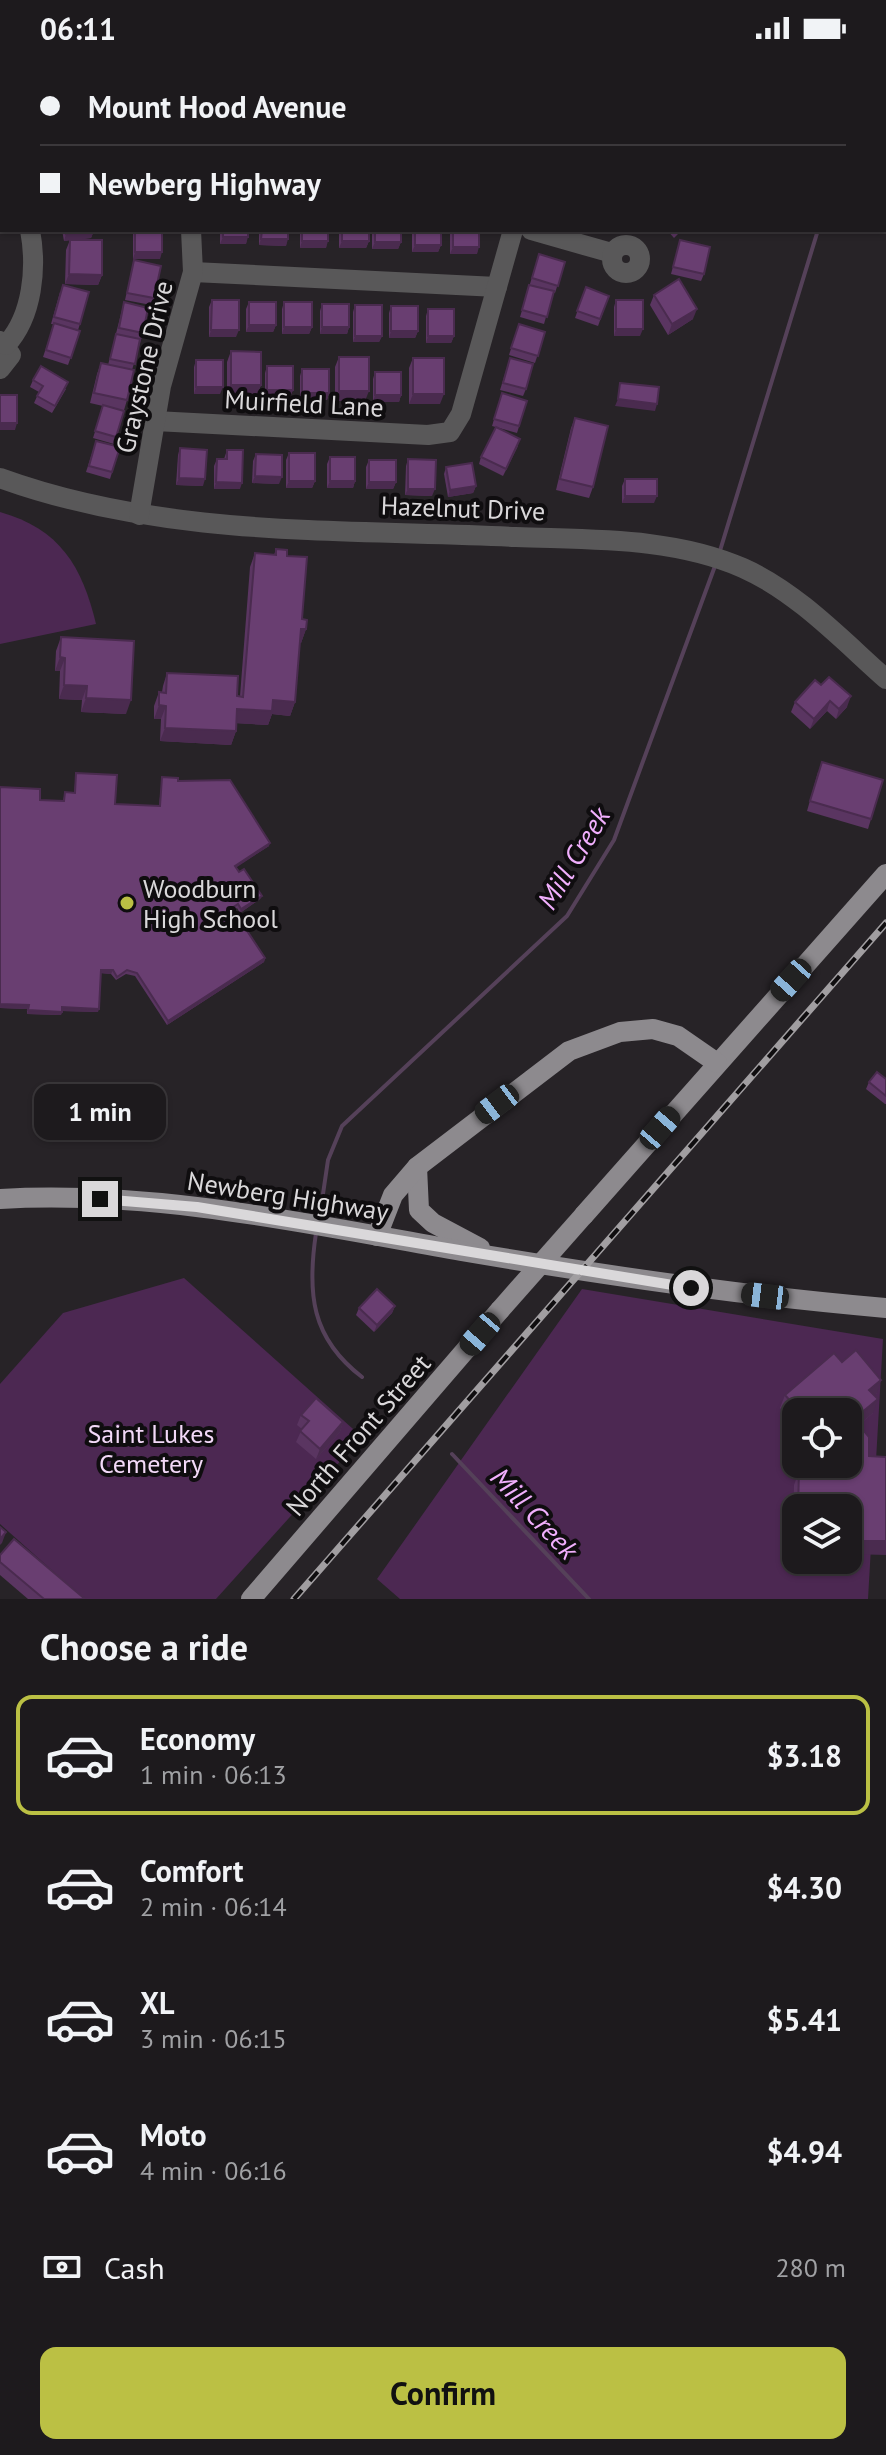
<!DOCTYPE html>
<meta charset="utf-8">
<style>
body{margin:0;font-family:"PT Sans",sans-serif;background:#252326;color:#f1f3f6;height:100vh;display:flex;flex-direction:column;font-size:30px;white-space:nowrap}
*{box-sizing:border-box;margin:0}
p{font-size:26px;color:#a0a1a4}
.icon{flex:none;width:44px;height:44px;fill:none;stroke:currentColor;stroke-width:2;stroke-linecap:round;stroke-linejoin:round}
.map{position:relative;height:1543px;overflow:hidden}
.details{display:flex;flex-direction:column;background:#1d1a1d;flex:1}
.details>*{flex:none}
.top-card{position:absolute;left:0px;top:0px;width:886px;height:176px;box-shadow:0 2px 6px #0004,0 0 0 2px #3b383b;display:grid;align-content:center;height:176px;padding:0 40px;background:#1d1a1d}
.buttons{position:absolute;left:782px;top:1342px;display:grid;gap:16px}
.buttons a{display:grid;place-items:center;width:80px;height:80px;border-radius:16px;background:#1d1a1d;box-shadow:0 2px 6px #0004,0 0 0 2px #3b383b;font-size:40px}
.end{position:absolute;width:36px;height:36px;margin:-18px;border:10px solid #dad8da;background:#111;box-shadow:0 0 0 4px #111}
.from{border-radius:50%}
.bubble{position:absolute;height:56px;border-radius:16px;background:#1d1a1d;box-shadow:0 2px 6px #0004,0 0 0 2px #3b383b;font-size:26px;font-weight:600;line-height:56px;text-align:center}
.car{position:absolute;width:24px;height:48px;margin:-24px -12px;border-radius:10px;box-shadow:0 0 6px 2px #0007;background:linear-gradient(#222 24%,#8ab4d8 0 40%,#222 0 76%,#8ab4d8 0 86%,#222 0)}
.top-card b{display:flex;align-items:center;gap:28px;height:76px;font-size:30px}
.top-card b+b{border-top:2px solid #3b383b}
.top-card i{width:20px;height:20px;background:#f1f3f6}
ul{padding:0;list-style:none}
li{display:flex;align-items:center;gap:24px;height:120px;margin:0 16px 12px;padding:0 24px;border:4px solid transparent;border-radius:16px}
li div{flex:1}
li b{display:block;font-size:30px}
li em{font-style:normal;font-weight:600}
li.current{border-color:#bbc044}
li>.icon{width:72px;height:72px;stroke-width:1.5}
h2{padding:0 40px;font-size:36px;line-height:96px}
.pay{display:flex;align-items:center;gap:20px;height:88px;padding:0 40px;font-size:30px}
.pay p{margin-inline-start:auto}
.action{display:flex;gap:16px;margin-top:auto;padding:16px 40px}
.action a{flex:1;height:92px;border-radius:16px;background:#bbc044;color:#111;font-size:32px;font-weight:600;line-height:92px;text-align:center}
.status{display:flex;justify-content:space-between;align-items:center;height:56px;padding:0 40px;background:#1d1a1d;direction:ltr}
.status svg{height:22px;fill:currentColor}
.map>svg:first-child{display:block}
</style>
<div class="status"><b>06:11</b><svg viewBox="0 0 49 12"><path d="M0 12V9h3v3zM5 12V6h3v6zM10 12V3h3v9zM15 12V0h3v12zM26 1h20v11H26zM47 4h2v5h-2z"/></svg></div>
<div class="map">
<svg width="886" height="1543" viewBox="0 0 886 1543">
<rect width="100%" height="100%" fill="#272327"/>
<g fill="#4c2852" fill-rule="evenodd">
<polygon points="0,0 275,0 2,2 0,56"/>
<polygon points="525,0 824,0 533,2"/>
<path d="M0,456c60,17 82,54 96,112l-96,20z"/>
<polygon points="184,1222 362,1381 216,1543 84,1543 0,1468 0,1328 63,1257"/>
<path d="M582,1233l301,50 -15,260h-468l-23,-20zM796,1356h52v52h-52zM796,1452h52v52h-52z"/>
</g>
<g fill="none" stroke-linecap="round" stroke-linejoin="round">
<g stroke="#554159" stroke-width="4">
<polyline points="867,2 868,0"/>
<polyline points="719,498 818,174"/>
<polyline points="319,1165 328,1104 342,1070 567,860 614,784 715,510"/>
<path d="M316,1177c-9,60 -5,105 46,144"/>
<polyline points="452,1398 589,1543"/>
</g>
<g stroke="#595859" stroke-width="20">
<polyline points="0,136 2,136"/>
<polyline points="531,174 612,197"/>
<circle cx="626" cy="203" r="14"/>
<polyline points="193,216 497,231"/>
<polyline points="0,285 11,299 0,313"/>
<path d="M6,289c27,-29 31,-78 24,-115"/>
<polyline points="155,365 428,379 450,376 461,358 513,174"/>
<path d="M0,422c165,60 343,51 516,59 76,3 156,0 227,31 54,24 99,72 143,111"/>
<polyline points="139,459 161,330 193,216 191,174"/>
</g>
<g stroke="#8d8a8e" stroke-width="20">
<polyline points="417,1111 419,1154 433,1167 480,1192"/>
<path d="M0,1143c155,-9 309,25 461,52 141,24 282,45 425,57"/>
<polyline points="584,1159 886,818"/>
<polyline points="377,1180 393,1139 417,1111 569,995 620,976 653,973 678,980 717,1007"/>
<polyline points="251,1543 500,1254"/>
</g>
<g stroke="#a19ea1" stroke-width="7">
<polyline id="rail" points="294,1543 886,867"/>
</g>
<use href="#rail" stroke="#0f0d0f" stroke-width="4" stroke-dasharray="12" stroke-linecap="butt"/>
<polyline stroke="#8d8a8e" stroke-width="20" points="500,1254 584,1159"/>
</g>
<g fill="#5a3561">
<polygon points="62,174 94,174 91,182 71,184 102,219 98,229 65,228 66,194 70,184 64,185"/>
<polygon points="134,174 162,174 160,203 133,203 133,178"/>
<polygon points="220,174 248,174 246,188 220,188"/>
<polygon points="259,174 288,174 286,190 259,189"/>
<polygon points="300,174 328,174 326,192 300,192"/>
<polygon points="339,174 369,174 369,185 366,192 339,192"/>
<polygon points="372,174 401,174 401,186 398,193 372,193"/>
<polygon points="412,174 441,174 441,189 438,196 412,196"/>
<polygon points="450,174 479,174 477,198 450,198"/>
<polygon points="667,174 682,174 674,182"/>
<polygon points="680,184 704,218 701,225 671,218"/>
<polygon points="539,198 565,206 555,237 553,236 544,268 520,261"/>
<polygon points="134,204 154,242 151,249 125,244"/>
<polygon points="586,231 609,240 598,270 575,262"/>
<polygon points="60,236 80,268 78,274 80,275 68,309 43,301 54,268 51,268"/>
<polygon points="654,239 693,263 668,279 650,249"/>
<polygon points="212,244 236,281 209,281 209,251"/>
<polygon points="616,244 640,280 614,280 614,251"/>
<polygon points="124,246 143,277 132,314 127,344 114,388 93,382 103,350 90,347 97,318 101,307 108,309"/>
<polygon points="249,246 276,269 273,276 246,276 246,253"/>
<polygon points="284,246 312,271 309,278 282,278 282,253"/>
<polygon points="322,248 349,271 347,278 320,278 320,255"/>
<polygon points="355,249 382,280 379,286 353,286 353,256"/>
<polygon points="391,250 418,275 415,282 389,282 389,257"/>
<polygon points="428,253 454,280 451,287 426,287 426,260"/>
<polygon points="519,268 545,276 535,307 509,299"/>
<polygon points="231,295 261,329 257,339 227,339 227,306"/>
<polygon points="339,301 365,345 335,345 335,311"/>
<polygon points="413,302 440,348 409,348 409,312"/>
<polygon points="510,302 526,333 523,340 500,334"/>
<polygon points="196,304 220,338 194,338 194,311"/>
<polygon points="267,310 293,334 290,341 265,341 265,317"/>
<polygon points="302,313 329,337 327,344 300,344 300,320"/>
<polygon points="375,316 401,339 399,346 373,346 373,323"/>
<polygon points="33,324 66,333 52,357 34,347 39,336 30,331"/>
<polygon points="502,337 527,345 517,377 492,370"/>
<polygon points="575,362 593,431 589,442 556,434 571,372"/>
<polygon points="96,385 120,391 110,423 86,416"/>
<polygon points="518,390 503,420 479,408 481,401"/>
<polygon points="180,392 203,430 176,429 178,399"/>
<polygon points="227,394 240,433 214,433 214,410 217,403 224,403"/>
<polygon points="289,397 315,425 312,432 286,432 286,404"/>
<polygon points="256,398 279,428 252,427 253,405"/>
<polygon points="330,401 355,425 353,432 327,432 327,408"/>
<polygon points="408,403 432,440 405,439 406,410"/>
<polygon points="369,404 396,426 393,433 366,433 366,411"/>
<polygon points="446,411 476,430 473,437 448,441 444,418"/>
<polygon points="625,423 654,447 622,447 622,430"/>
<polygon points="276,493 287,500 302,563 306,573 301,587 300,587 295,646 290,660 272,658 268,669 236,667 236,675 231,689 160,685 161,663 154,663 154,650 159,636 162,636 163,630 167,617 240,640 250,511 255,497 274,499"/>
<polygon points="61,581 126,658 81,656 82,644 59,643 60,615 55,615 56,595"/>
<polygon points="821,629 847,651 836,663 827,655 810,673 791,656 795,646"/>
<polygon points="818,716 871,763 868,773 807,755"/>
<polygon points="76,717 115,748 159,750 162,721 178,725 269,790 236,811 262,840 260,843 240,857 237,852 234,854 265,902 264,906 167,969 135,920 126,918 116,924 111,918 101,917 98,956 62,955 61,959 27,958 27,953 0,952 0,731 40,744 63,745 65,736 74,737"/>
<polygon points="886,1023 886,1048 885,1048 866,1033 869,1026"/>
<polygon points="395,1250 392,1257 374,1276 356,1259 359,1252"/>
<polygon points="842,1306 877,1337 874,1339 873,1357 859,1369 848,1452 796,1452 796,1482 793,1482 794,1429 799,1415 822,1416 822,1408 848,1408 848,1356 796,1356 796,1370 780,1352 785,1339"/>
<polygon points="301,1359 343,1366 340,1376 316,1403 296,1386 302,1373 297,1369"/>
<polygon points="0,1499 85,1543 28,1543 0,1519"/>
</g>
<g fill="#4a2b4f">
<polygon points="94,175 91,182 64,185 66,178"/>
<polygon points="223,181 248,181 246,188 220,188"/>
<polygon points="261,183 288,183 286,190 259,189"/>
<polygon points="302,185 328,185 326,192 300,192"/>
<polygon points="342,185 369,185 366,192 339,192"/>
<polygon points="375,186 401,186 398,193 372,193"/>
<polygon points="415,189 441,189 438,196 412,196"/>
<polygon points="453,191 479,191 477,198 450,198"/>
<polygon points="135,196 162,196 160,203 133,203"/>
<polygon points="69,218 102,219 98,229 65,228"/>
<polygon points="697,253 693,263 668,279 672,268"/>
<polygon points="249,269 276,269 273,276 246,276"/>
<polygon points="284,271 312,271 309,278 282,278"/>
<polygon points="322,271 349,271 347,278 320,278"/>
<polygon points="616,273 643,273 640,280 614,280"/>
<polygon points="211,274 239,274 236,281 209,281"/>
<polygon points="391,275 418,275 415,282 389,282"/>
<polygon points="355,280 382,280 379,286 353,286"/>
<polygon points="428,280 454,280 451,287 426,287"/>
<polygon points="231,329 261,329 257,339 227,339"/>
<polygon points="196,331 223,331 220,338 194,338"/>
<polygon points="267,334 293,334 290,341 265,341"/>
<polygon points="339,335 369,335 365,345 335,345"/>
<polygon points="302,337 329,337 327,344 300,344"/>
<polygon points="413,338 444,338 440,348 409,348"/>
<polygon points="375,339 401,339 399,346 373,346"/>
<polygon points="618,343 657,348 655,355 615,350"/>
<polygon points="0,367 17,367 15,374 0,374"/>
<polygon points="255,420 282,421 279,428 252,427"/>
<polygon points="179,422 205,423 203,430 176,429"/>
<polygon points="289,425 315,425 312,432 286,432"/>
<polygon points="330,425 355,425 353,432 327,432"/>
<polygon points="216,426 242,427 240,433 214,433"/>
<polygon points="369,426 396,426 393,433 366,433"/>
<polygon points="476,430 473,437 448,441 450,434"/>
<polygon points="408,433 435,433 432,440 405,439"/>
<polygon points="625,440 657,440 654,447 622,447"/>
<polygon points="301,573 306,573 301,587 296,587"/>
<polygon points="60,601 65,602 60,615 55,615"/>
<polygon points="64,629 87,630 82,644 59,643"/>
<polygon points="851,640 847,651 836,663 839,653"/>
<polygon points="86,642 131,644 126,658 81,656"/>
<polygon points="273,644 295,646 290,660 272,658 268,669 232,667 237,653"/>
<polygon points="830,645 827,655 810,673 814,663"/>
<polygon points="159,649 166,650 161,663 154,663"/>
<polygon points="165,672 236,675 231,689 160,685"/>
<polygon points="270,787 269,790 234,813 235,810"/>
<polygon points="262,840 260,843 240,857 241,853"/>
<polygon points="265,902 264,906 167,969 168,965"/>
<polygon points="101,914 113,914 111,918 99,917"/>
<polygon points="0,948 29,949 27,953 0,952"/>
<polygon points="62,951 99,953 98,956 61,955"/>
<polygon points="28,954 62,956 61,959 27,958"/>
<polygon points="395,1250 392,1257 374,1276 377,1269"/>
<polygon points="881,1324 877,1337 865,1347 869,1334"/>
<polygon points="878,1343 873,1357 849,1377 854,1363"/>
<polygon points="343,1366 340,1376 316,1403 320,1393"/>
<polygon points="6,1476 2,1487 0,1489 0,1483"/>
<polygon points="848,1485 886,1485 886,1499 848,1498"/>
</g>
<g fill="#693e71" stroke="#4a2b4f" stroke-width="2">
<polygon points="293,0 313,0 313,2 283,2"/>
<polygon points="321,0 355,0 355,2 322,2"/>
<rect x="367" y="0" width="34" height="2"/>
<rect x="410" y="0" width="34" height="2"/>
<rect x="454" y="0" width="35" height="2"/>
<rect x="0" y="63" width="2" height="32"/>
<polygon points="66,174 94,174 94,175 66,178"/>
<rect x="135" y="174" width="27" height="22"/>
<rect x="223" y="174" width="25" height="7"/>
<polygon points="262,174 288,174 288,183 261,183"/>
<rect x="302" y="174" width="26" height="11"/>
<rect x="342" y="174" width="27" height="11"/>
<rect x="375" y="174" width="26" height="12"/>
<rect x="415" y="174" width="26" height="15"/>
<rect x="453" y="174" width="26" height="17"/>
<polygon points="70,184 102,184 102,219 69,218"/>
<polygon points="680,184 710,191 704,218 673,211"/>
<polygon points="539,198 565,206 558,230 532,222"/>
<polygon points="134,204 161,210 154,242 127,237"/>
<polygon points="679,223 697,253 672,268 654,239"/>
<polygon points="63,229 89,236 80,268 54,261"/>
<polygon points="529,229 554,235 547,261 522,254"/>
<polygon points="586,231 609,240 600,263 577,255"/>
<polygon points="212,244 239,244 239,274 211,274"/>
<rect x="616" y="244" width="27" height="29"/>
<polygon points="124,246 148,252 143,277 119,272"/>
<rect x="249" y="246" width="27" height="23"/>
<rect x="284" y="246" width="28" height="25"/>
<rect x="322" y="248" width="27" height="23"/>
<rect x="355" y="249" width="27" height="31"/>
<rect x="391" y="250" width="27" height="25"/>
<rect x="428" y="253" width="26" height="27"/>
<polygon points="54,267 80,275 71,302 46,294"/>
<polygon points="519,268 545,276 538,300 511,292"/>
<polygon points="116,278 140,283 135,308 110,303"/>
<polygon points="231,295 261,296 261,329 231,329"/>
<rect x="339" y="301" width="30" height="34"/>
<rect x="413" y="302" width="31" height="36"/>
<polygon points="510,302 533,308 526,333 503,327"/>
<rect x="196" y="304" width="27" height="27"/>
<polygon points="101,307 134,314 127,344 94,337"/>
<polygon points="41,310 68,326 55,350 37,340 43,330 33,324"/>
<rect x="267" y="310" width="26" height="24"/>
<rect x="302" y="313" width="27" height="24"/>
<rect x="375" y="316" width="26" height="23"/>
<polygon points="620,327 659,331 657,348 618,343"/>
<polygon points="502,337 527,345 519,370 494,363"/>
<rect x="0" y="339" width="17" height="28"/>
<polygon points="103,349 124,355 116,381 95,375"/>
<polygon points="575,362 608,370 593,431 560,423"/>
<polygon points="496,371 520,383 506,413 481,401"/>
<polygon points="96,385 120,391 112,416 89,410"/>
<polygon points="180,392 207,394 205,423 179,422"/>
<polygon points="227,394 243,394 242,427 216,426 217,403 227,403"/>
<rect x="289" y="397" width="26" height="28"/>
<polygon points="256,398 282,399 282,421 255,420"/>
<rect x="330" y="401" width="25" height="24"/>
<polygon points="408,403 436,404 435,433 408,433"/>
<rect x="369" y="404" width="27" height="22"/>
<polygon points="472,407 476,430 450,434 446,411"/>
<rect x="625" y="423" width="32" height="17"/>
<polygon points="276,493 287,494 287,500 307,501 302,563 307,564 306,573 301,573 295,646 273,644 272,655 237,653 236,675 165,672 166,650 159,649 159,636 166,637 167,617 238,620 237,640 243,641 255,497 276,499"/>
<polygon points="61,581 134,585 131,644 86,642 87,630 64,629 65,602 60,601"/>
<polygon points="829,621 851,640 839,653 830,645 814,663 795,646 815,624 821,629"/>
<polygon points="822,706 883,724 871,763 810,745"/>
<polygon points="76,717 117,719 115,748 160,750 162,721 178,722 178,725 230,724 270,787 235,810 239,816 244,813 262,840 241,853 238,848 232,852 265,902 168,965 137,917 127,914 117,921 113,914 101,914 99,953 62,951 62,956 28,954 29,949 0,948 0,731 40,733 40,744 64,745 65,736 75,737"/>
<polygon points="877,1016 886,1023 886,1040 869,1026"/>
<polygon points="377,1233 395,1250 377,1269 359,1252"/>
<polygon points="856,1294 881,1324 869,1334 878,1343 854,1363 869,1381 869,1400 886,1401 886,1485 848,1485 848,1452 798,1452 799,1415 827,1416 827,1408 848,1408 848,1356 800,1356 785,1339 834,1297 842,1306"/>
<polygon points="316,1342 343,1366 320,1393 300,1375 309,1365 301,1359"/>
<polygon points="0,1471 6,1476 0,1483"/>
<polygon points="14,1483 85,1543 44,1543 0,1506 0,1499"/>
</g>
<g fill="none" stroke-linecap="round" stroke-linejoin="round">
<polyline stroke="#dad8da" stroke-width="10" points="100,1143 197,1151 691,1232"/>
</g>
<circle fill="#bbc044" stroke="#0f0d0f" stroke-width="3" cx="127" cy="847" r="8"/>
<g text-anchor="middle" dominant-baseline="central" stroke-width="8" stroke-linejoin="round" paint-order="stroke">
<g font-size="26" fill="#dad8da" stroke="#0f0d0f">
<text transform="translate(144 311) rotate(-77)">Graystone Drive</text>
<text transform="translate(304 347) rotate(3)">Muirfield Lane</text>
<text transform="translate(463 452) rotate(2)">Hazelnut Drive</text>
<text transform="translate(288 1140) rotate(9)">Newberg Highway</text>
<text transform="translate(358 1379) rotate(-49)">North Front Street</text>
</g>
<g font-size="26" fill="#dad8da" stroke="#0f0d0f" text-anchor="start">
<text x="143" y="832">Woodburn<tspan x="143" dy="30">High School</tspan></text>
</g>
<g font-size="26" fill="#f3d9f8" stroke="#0f0d0f">
<text x="151" y="1377">Saint Lukes<tspan x="151" dy="30">Cemetery</tspan></text>
</g>
<g font-size="28" font-style="italic" fill="#f1affd" stroke="#0f0d0f">
<text transform="translate(573 802) rotate(-59)">Mill Creek</text>
<text transform="translate(535 1457) rotate(47)">Mill Creek</text>
</g>
</g>
</svg>
<div class="buttons">
<a><svg class="icon" aria-label="locate" viewBox="0 0 24 24"><circle cx="12" cy="12" r="6"/><path d="M12 2v4M12 18v4M2 12h4M18 12h4"/></svg></a>
<a><svg class="icon" aria-label="layers" viewBox="0 0 24 24"><path d="M12 4l9 5-9 5-9-5zM3 14l9 5 9-5"/></svg></a>
</div>
<i class="end from" style="left:691px;top:1232px"></i>
<i class="end" style="left:100px;top:1143px"></i>
<div class="bubble" style="left:34px;top:1028px;width:132px">1 min</div>
<i class="car" style="left:791px;top:924px;rotate:222deg"></i>
<i class="car" style="left:497px;top:1048px;rotate:233deg"></i>
<i class="car" style="left:660px;top:1072px;rotate:41deg"></i>
<i class="car" style="left:765px;top:1240px;rotate:277deg"></i>
<i class="car" style="left:480px;top:1278px;rotate:221deg"></i>
<div class="top-card">
<b><i class="from"></i>Mount Hood Avenue</b>
<b><i></i>Newberg Highway</b>
</div>
</div>
<section class="details">
<h2>Choose a ride</h2>
<ul>
<li class="current"><svg class="icon" aria-label="car" viewBox="0 0 24 24"><path d="M5 17H2v-5l4-1 3-4h7l3 4 3 1v5h-3M9 17h6M6 11h13"/><circle cx="7" cy="17" r="2"/><circle cx="17" cy="17" r="2"/></svg><div><b>Economy</b><p>1 min · 06:13</p></div><em>$3.18</em></li>
<li><svg class="icon" aria-label="car" viewBox="0 0 24 24"><path d="M5 17H2v-5l4-1 3-4h7l3 4 3 1v5h-3M9 17h6M6 11h13"/><circle cx="7" cy="17" r="2"/><circle cx="17" cy="17" r="2"/></svg><div><b>Comfort</b><p>2 min · 06:14</p></div><em>$4.30</em></li>
<li><svg class="icon" aria-label="car" viewBox="0 0 24 24"><path d="M5 17H2v-5l4-1 3-4h7l3 4 3 1v5h-3M9 17h6M6 11h13"/><circle cx="7" cy="17" r="2"/><circle cx="17" cy="17" r="2"/></svg><div><b>XL</b><p>3 min · 06:15</p></div><em>$5.41</em></li>
<li><svg class="icon" aria-label="car" viewBox="0 0 24 24"><path d="M5 17H2v-5l4-1 3-4h7l3 4 3 1v5h-3M9 17h6M6 11h13"/><circle cx="7" cy="17" r="2"/><circle cx="17" cy="17" r="2"/></svg><div><b>Moto</b><p>4 min · 06:16</p></div><em>$4.94</em></li>
</ul>
<div class="pay"><svg class="icon" aria-label="cash" viewBox="0 0 24 24"><path d="M3 7h18v10H3z"/><circle cx="12" cy="12" r="2"/></svg>Cash<p>280 m</p></div>
<div class="action"><a>Confirm</a></div>
</section>
